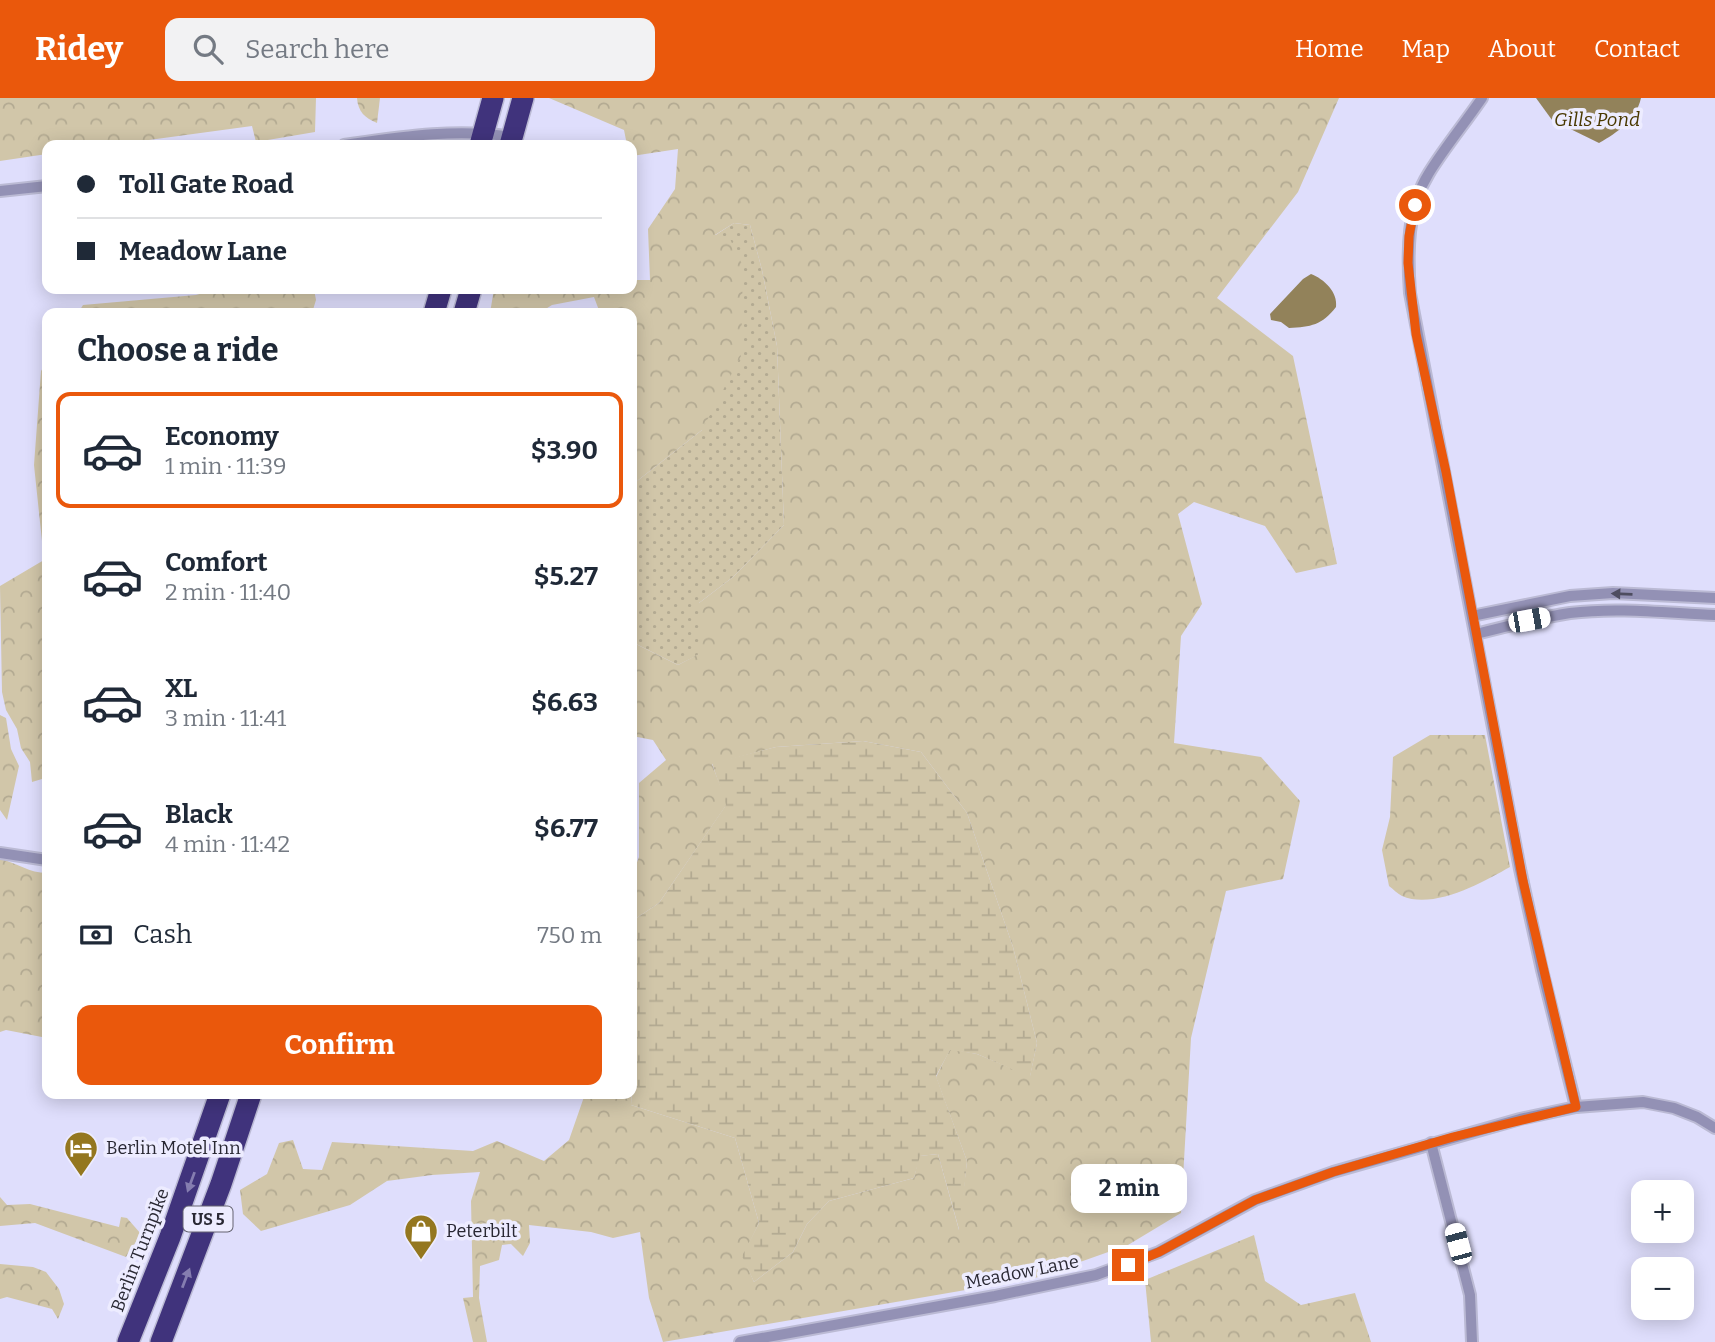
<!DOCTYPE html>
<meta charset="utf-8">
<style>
body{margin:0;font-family:Bitter,serif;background:#f2f2f3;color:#1f2937;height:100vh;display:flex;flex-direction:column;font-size:26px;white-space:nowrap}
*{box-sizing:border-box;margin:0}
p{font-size:23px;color:#747a83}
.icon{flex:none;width:38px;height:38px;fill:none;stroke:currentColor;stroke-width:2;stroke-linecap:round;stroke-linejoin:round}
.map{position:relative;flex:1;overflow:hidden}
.sheet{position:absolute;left:42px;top:210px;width:595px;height:791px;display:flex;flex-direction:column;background:#fff;border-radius:14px;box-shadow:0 4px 18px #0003}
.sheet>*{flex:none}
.guide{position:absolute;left:42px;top:42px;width:595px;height:154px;border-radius:14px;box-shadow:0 4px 18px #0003;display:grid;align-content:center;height:154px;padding:0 35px;background:#fff}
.tools{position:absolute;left:1631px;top:1082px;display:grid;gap:14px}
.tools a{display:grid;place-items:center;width:63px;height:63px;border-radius:14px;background:#fff;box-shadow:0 4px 18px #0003;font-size:35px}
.end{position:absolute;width:32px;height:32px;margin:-16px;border:9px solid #ea580c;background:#fff;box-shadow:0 0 0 4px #fff}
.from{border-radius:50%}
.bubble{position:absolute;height:49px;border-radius:14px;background:#fff;box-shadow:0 4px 18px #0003;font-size:23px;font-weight:700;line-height:49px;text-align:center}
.car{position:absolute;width:21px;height:42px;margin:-21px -10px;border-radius:9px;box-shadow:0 0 5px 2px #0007;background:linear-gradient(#fff 24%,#345 0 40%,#fff 0 76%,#345 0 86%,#fff 0)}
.guide b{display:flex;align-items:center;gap:24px;height:66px;font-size:26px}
.guide b+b{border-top:2px solid #e0e1e3}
.guide i{width:18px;height:18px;background:#1f2937}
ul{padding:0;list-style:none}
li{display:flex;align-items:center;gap:21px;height:116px;margin:0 14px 10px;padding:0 21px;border:4px solid transparent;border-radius:14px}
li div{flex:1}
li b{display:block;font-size:26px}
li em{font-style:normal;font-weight:700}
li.current{border-color:#ea580c}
li>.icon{width:63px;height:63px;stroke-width:1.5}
h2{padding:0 35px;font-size:32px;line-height:84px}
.pay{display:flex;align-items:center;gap:18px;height:77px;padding:0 35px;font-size:26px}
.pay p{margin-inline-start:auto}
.primary-button{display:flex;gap:14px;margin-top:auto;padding:14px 35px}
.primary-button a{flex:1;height:80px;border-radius:14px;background:#ea580c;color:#fff;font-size:28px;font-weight:700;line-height:80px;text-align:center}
header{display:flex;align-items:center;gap:42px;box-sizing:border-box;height:98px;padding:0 35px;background:#ea580c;color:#fff}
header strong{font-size:33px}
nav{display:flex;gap:38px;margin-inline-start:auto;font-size:24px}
.search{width:490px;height:63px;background:#f2f2f3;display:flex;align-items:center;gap:18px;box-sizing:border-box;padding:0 24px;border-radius:14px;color:#747a83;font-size:26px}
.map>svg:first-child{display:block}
</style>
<header>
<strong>Ridey</strong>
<div class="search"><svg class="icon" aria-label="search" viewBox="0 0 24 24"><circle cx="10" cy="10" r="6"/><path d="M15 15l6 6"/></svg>Search here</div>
<nav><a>Home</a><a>Map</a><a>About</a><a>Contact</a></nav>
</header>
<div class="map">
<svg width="1715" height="1244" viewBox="0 0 1715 1244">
<defs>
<pattern id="green-dots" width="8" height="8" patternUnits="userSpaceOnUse" patternTransform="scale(1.75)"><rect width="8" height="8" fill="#d1c6a9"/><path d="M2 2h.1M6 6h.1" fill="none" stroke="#b3aa92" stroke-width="1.8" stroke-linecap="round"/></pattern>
<pattern id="forest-crowns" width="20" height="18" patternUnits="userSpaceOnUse" patternTransform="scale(1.75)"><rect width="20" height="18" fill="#d1c6a9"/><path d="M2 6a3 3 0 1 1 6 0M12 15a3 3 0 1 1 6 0" fill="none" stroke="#b3aa92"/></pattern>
<pattern id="wetland-marsh" width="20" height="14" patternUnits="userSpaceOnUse" patternTransform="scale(1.75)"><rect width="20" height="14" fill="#d1c6a9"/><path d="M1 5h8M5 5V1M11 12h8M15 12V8" fill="none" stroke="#b3aa92"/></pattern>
</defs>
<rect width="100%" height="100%" fill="#dfdefc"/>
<polygon fill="url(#green-dots)" points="734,125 750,127 762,172 777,248 784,427 733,479 699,505 700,556 678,567 632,544 632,387 702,332 714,138"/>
<g fill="url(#forest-crowns)">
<polygon points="0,0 316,0 315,34 256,44 252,28 112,47 47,47 47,56 0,63"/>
<path d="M357,0h23l-3,25c-12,-5 -19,-11 -20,-25z"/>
<polygon points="549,0 1339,0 1298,94 1217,200 1293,258 1337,466 1296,475 1265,428 1194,404 1178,416 1202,506 1181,538 1174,645 1261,659 1300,703 1283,781 1226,793 1191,940 1181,1115 1128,1147 1035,1180 663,1244 649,1200 640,1134 613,1140 591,1134 529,1127 530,1145 523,1158 511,1146 502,1147 499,1162 480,1168 479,1200 487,1244 473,1244 463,1200 473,1199 471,1103 480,1074 432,1077 387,1083 350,1107 261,1133 243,1116 240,1092 267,1076 279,1045 293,1042 303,1071 322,1072 332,1044 473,1053 497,1043 544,1063 569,1042 585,996 631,996 631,1007 735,1040 759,1125 743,1158 754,1184 793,1154 807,1126 829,1103 914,1080 919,1058 938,1056 959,1132 967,1063 936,979 950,951 977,956 1030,978 1037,945 1013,849 967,715 921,654 863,643 776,649 712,666 727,706 659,805 632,823 632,777 639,759 639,685 666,662 653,642 632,638 632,544 678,567 699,556 699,505 733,479 784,427 777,248 762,172 750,127 734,125 715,137 729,139 743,168 741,258 702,332 632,387 632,215 600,215 594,199 552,207 539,215 490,215 494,191 632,191 632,182 650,182 648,131 675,91 678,51 632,58 632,47 627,47 624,32"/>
<polygon points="217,191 314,191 316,202 312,215 78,215 83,207 196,197"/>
<polygon points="47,264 47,674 42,681 32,684 30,664 21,650 17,631 6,612 2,594 0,488 44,462 34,367 41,273"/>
<polygon points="0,617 6,620 11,651 19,668 7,722 0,712"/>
<path d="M1430,637h55l25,132c-27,15 -76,43 -108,29 -4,-2 -9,-7 -13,-10l-7,-36 8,-33 3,-60z"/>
<path d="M0,761c18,4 29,14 47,14v165l-41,-8 -6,2z"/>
<polygon points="0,1099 7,1107 30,1106 119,1129 121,1119 127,1120 141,1136 126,1159 35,1125 0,1128"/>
<polygon points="1254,1137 1265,1183 1301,1207 1355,1195 1371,1244 1151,1244 1145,1182"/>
<polygon points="0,1166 33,1169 46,1174 59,1191 64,1206 58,1221 52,1211 7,1199 0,1201"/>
</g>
<polygon fill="url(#wetland-marsh)" points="863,643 921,654 967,715 1013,849 1037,945 1030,979 977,956 950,952 936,978 967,1063 960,1135 938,1056 920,1058 914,1080 829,1103 807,1126 793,1154 754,1184 742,1158 759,1125 735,1040 631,1007 633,955 632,823 659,805 726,707 712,665 776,649"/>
<g fill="#92825a">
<path d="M1536,0h105c-5,22 -23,34 -42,45l-47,-23z"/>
<path d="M1311,176c13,5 27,18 25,33 -14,18 -25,20 -47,21l-8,-6 -10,-2 -1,-6 33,-35z"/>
</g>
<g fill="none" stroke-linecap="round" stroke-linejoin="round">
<g stroke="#bbbad4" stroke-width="14">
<g id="street">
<path d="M1482,0c-17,25 -37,49 -53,75 -22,35 -22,79 -19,120l110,576 22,101 34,137"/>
<path d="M344,47c56,-8 112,-17 168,-8"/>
<polyline points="0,93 47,88"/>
<polyline points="1472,518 1570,498 1613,495 1715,500"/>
<path d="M1476,536c31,-8 62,-16 94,-21 48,-6 97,0 145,2"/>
<polyline points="0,755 47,762"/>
<polyline points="1431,1045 1470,1197 1472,1244"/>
<polyline points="740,1244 995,1198 1096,1177 1159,1154 1255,1102 1333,1074 1520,1021 1576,1009 1643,1004 1674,1010 1697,1019 1715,1030"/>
</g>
</g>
<g stroke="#bbbad4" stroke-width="24">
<g id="highway">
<polyline points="480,47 493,0"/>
<polyline points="510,47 523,0"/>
<polyline points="434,215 441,191"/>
<polyline points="464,215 471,191"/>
<polyline points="128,1244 170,1139 220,996"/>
<polyline points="161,1244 221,1086 251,996"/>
</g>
</g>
<use href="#street" stroke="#9391b5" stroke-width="10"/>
<use href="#highway" stroke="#40337c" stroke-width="21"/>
</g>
<defs><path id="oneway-solid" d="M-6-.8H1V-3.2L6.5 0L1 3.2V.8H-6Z" transform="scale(1.75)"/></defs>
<use fill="#4e4d60" href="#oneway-solid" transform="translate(1622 496) rotate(-178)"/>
<g fill="#857db0">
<use href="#oneway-solid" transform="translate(191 1084) rotate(110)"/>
<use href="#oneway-solid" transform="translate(186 1180) rotate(-69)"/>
</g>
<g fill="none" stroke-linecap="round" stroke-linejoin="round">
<polyline stroke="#ea580c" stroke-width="9" points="1128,1167 1159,1154 1255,1102 1333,1074 1453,1039 1576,1009 1523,783 1446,374 1416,236 1408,165 1409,138 1415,107"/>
</g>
<defs>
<g id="hotel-pin" transform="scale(1.75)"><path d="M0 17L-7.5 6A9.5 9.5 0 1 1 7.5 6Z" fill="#94771f" stroke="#edecff"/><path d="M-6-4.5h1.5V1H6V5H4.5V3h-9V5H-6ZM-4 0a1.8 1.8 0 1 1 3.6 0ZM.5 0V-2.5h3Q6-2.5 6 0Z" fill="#fff"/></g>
<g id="shop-pin" transform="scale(1.75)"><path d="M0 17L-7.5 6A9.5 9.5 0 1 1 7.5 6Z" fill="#94771f" stroke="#edecff"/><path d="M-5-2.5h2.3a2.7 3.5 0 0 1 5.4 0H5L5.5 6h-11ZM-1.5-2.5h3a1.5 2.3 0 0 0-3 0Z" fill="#fff"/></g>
</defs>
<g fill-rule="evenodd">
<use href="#hotel-pin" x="81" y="1050"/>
<use href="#shop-pin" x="421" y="1133"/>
</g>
<g text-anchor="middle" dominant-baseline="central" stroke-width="7" stroke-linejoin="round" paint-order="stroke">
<rect fill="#edecff" stroke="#646370" stroke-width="2" x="183.5" y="1108.5" width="49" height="25" rx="5"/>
<g font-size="16" font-weight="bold" fill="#292833">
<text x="208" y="1121">US 5</text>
</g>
<g font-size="18" fill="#292833" stroke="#edecff" text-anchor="start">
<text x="106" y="1050">Berlin Motel Inn</text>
<text x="446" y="1133">Peterbilt</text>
</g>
<g font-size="18" fill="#292833" stroke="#edecff">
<text transform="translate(140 1152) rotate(-69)">Berlin Turnpike</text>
<text transform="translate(1022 1174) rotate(-11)">Meadow Lane</text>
</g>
<g font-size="19" font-style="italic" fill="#493800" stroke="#edecff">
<text x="1597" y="21">Gills Pond</text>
</g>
</g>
</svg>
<div class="tools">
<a>+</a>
<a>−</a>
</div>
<i class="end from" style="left:1415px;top:107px"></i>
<i class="end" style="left:1128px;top:1167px"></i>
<div class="bubble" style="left:1071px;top:1066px;width:116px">2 min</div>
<i class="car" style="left:1529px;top:522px;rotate:80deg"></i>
<i class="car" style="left:1458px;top:1146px;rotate:345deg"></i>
<div class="guide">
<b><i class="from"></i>Toll Gate Road</b>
<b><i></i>Meadow Lane</b>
</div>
<section class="sheet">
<h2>Choose a ride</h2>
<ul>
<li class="current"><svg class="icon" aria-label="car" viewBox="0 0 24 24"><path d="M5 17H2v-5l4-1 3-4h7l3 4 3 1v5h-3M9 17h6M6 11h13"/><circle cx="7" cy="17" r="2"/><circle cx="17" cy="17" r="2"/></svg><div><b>Economy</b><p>1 min · 11:39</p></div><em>$3.90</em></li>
<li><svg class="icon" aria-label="car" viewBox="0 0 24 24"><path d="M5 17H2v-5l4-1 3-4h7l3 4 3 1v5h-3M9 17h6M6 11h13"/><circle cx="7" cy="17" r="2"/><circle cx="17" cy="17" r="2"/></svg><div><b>Comfort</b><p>2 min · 11:40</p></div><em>$5.27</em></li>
<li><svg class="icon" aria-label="car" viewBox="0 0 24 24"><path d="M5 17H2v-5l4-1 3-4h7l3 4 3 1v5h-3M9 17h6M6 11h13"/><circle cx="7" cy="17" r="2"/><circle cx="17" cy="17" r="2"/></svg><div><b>XL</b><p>3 min · 11:41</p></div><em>$6.63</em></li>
<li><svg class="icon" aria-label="car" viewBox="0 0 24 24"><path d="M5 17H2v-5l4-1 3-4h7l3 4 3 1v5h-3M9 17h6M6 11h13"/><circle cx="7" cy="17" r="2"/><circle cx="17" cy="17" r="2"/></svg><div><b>Black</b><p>4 min · 11:42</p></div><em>$6.77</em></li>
</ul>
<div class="pay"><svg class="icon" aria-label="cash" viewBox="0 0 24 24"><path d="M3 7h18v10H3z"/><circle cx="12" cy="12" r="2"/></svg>Cash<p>750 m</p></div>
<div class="primary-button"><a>Confirm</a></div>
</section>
</div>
